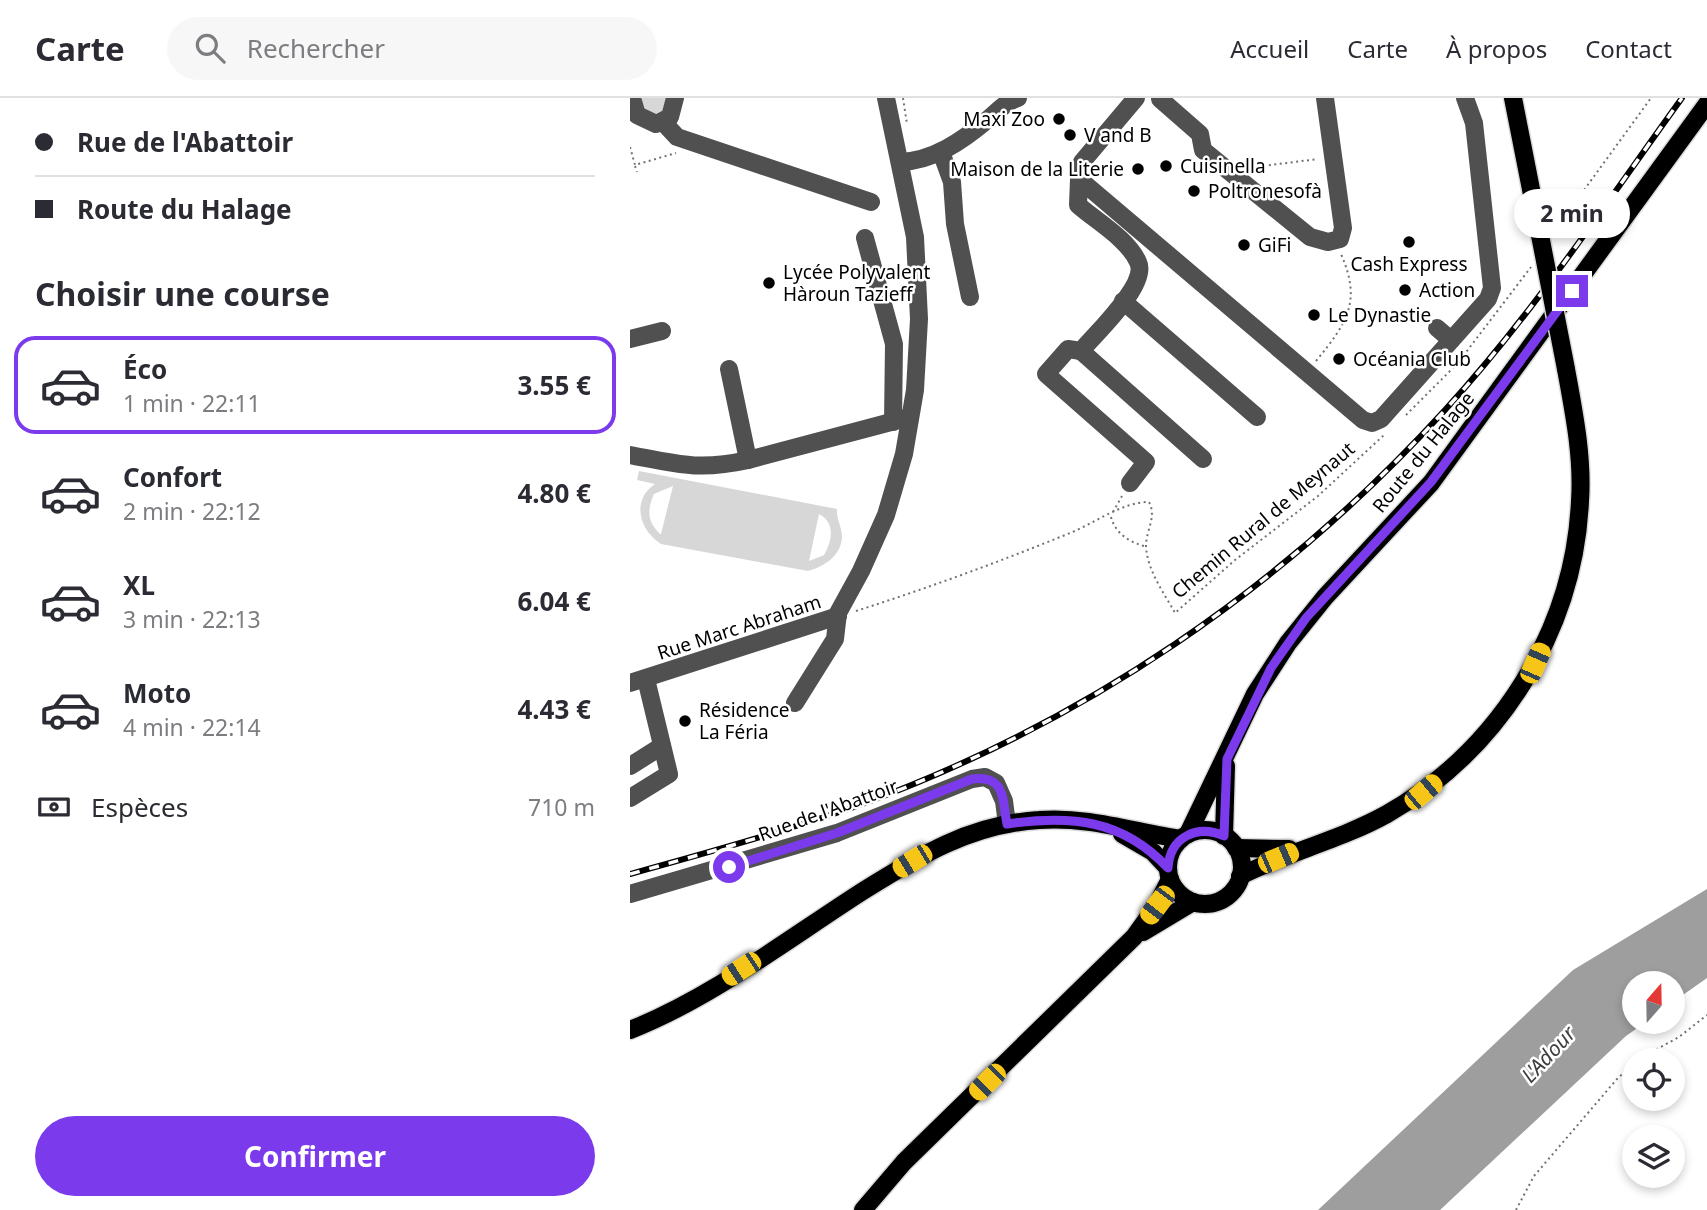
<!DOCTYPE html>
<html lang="fr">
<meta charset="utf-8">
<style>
body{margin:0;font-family:"Noto Sans",sans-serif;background:#f7f7f7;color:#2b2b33;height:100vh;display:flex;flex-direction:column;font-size:26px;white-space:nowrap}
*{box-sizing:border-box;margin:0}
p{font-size:23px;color:#7c7c81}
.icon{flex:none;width:38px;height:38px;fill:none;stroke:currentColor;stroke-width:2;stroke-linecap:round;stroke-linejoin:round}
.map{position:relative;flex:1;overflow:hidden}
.sheet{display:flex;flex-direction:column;background:#fff;width:630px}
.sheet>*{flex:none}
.banner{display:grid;align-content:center;height:154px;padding:0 35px;background:#fff}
.needle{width:46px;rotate:20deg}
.controls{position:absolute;left:992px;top:873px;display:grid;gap:14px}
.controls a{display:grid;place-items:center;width:63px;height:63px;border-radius:50%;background:#fff;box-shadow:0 4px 10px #0003;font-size:35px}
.end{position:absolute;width:32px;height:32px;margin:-16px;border:9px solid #7c3aed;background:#fff;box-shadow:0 0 0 4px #fff}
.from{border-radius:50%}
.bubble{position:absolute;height:49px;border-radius:24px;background:#fff;box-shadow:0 4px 10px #0003;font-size:23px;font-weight:700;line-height:49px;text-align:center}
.car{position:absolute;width:21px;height:42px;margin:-21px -10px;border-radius:9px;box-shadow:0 0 5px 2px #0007;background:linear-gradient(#f5c518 24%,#345 0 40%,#f5c518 0 76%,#345 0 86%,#f5c518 0)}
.banner b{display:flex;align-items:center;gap:24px;height:66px;font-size:26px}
.banner b+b{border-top:2px solid #e1e1e2}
.banner i{width:18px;height:18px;background:#2b2b33}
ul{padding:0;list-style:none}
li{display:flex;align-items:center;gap:21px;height:98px;margin:0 14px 10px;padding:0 21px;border:4px solid transparent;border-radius:21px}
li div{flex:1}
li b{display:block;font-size:26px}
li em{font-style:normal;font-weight:700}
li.current{border-color:#7c3aed}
li>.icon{width:63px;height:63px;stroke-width:1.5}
h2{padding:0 35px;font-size:32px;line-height:84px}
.pay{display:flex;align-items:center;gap:18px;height:77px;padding:0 35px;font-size:26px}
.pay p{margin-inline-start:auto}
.primary-button{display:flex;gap:14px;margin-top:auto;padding:14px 35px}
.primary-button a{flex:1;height:80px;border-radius:42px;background:#7c3aed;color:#fff;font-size:28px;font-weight:700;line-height:80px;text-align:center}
header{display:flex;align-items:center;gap:42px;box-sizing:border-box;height:98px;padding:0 35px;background:#fff;border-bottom:2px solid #e1e1e2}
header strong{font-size:33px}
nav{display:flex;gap:38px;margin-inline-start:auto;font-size:24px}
.search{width:490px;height:63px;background:#f7f7f7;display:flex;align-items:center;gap:18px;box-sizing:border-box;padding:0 24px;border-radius:38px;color:#7c7c81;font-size:26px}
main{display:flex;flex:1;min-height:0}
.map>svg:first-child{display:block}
</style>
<header>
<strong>Carte</strong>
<div class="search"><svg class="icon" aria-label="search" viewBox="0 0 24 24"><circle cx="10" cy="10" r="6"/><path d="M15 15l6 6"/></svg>Rechercher</div>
<nav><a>Accueil</a><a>Carte</a><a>À propos</a><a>Contact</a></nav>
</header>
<main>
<section class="sheet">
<div class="banner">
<b><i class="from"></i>Rue de l'Abattoir</b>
<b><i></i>Route du Halage</b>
</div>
<h2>Choisir une course</h2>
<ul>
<li class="current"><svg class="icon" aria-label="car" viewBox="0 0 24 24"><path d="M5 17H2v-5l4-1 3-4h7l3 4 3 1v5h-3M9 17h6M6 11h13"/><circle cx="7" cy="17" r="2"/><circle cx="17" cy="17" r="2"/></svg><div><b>Éco</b><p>1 min · 22:11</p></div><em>3.55 €</em></li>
<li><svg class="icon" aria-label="car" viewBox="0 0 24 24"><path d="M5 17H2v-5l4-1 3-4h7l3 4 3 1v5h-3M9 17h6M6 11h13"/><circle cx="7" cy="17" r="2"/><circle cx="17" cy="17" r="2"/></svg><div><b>Confort</b><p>2 min · 22:12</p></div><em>4.80 €</em></li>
<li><svg class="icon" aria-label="car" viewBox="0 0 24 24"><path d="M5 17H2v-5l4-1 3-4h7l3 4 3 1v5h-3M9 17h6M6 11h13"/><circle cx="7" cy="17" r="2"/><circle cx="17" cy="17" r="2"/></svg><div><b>XL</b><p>3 min · 22:13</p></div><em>6.04 €</em></li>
<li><svg class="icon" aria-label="car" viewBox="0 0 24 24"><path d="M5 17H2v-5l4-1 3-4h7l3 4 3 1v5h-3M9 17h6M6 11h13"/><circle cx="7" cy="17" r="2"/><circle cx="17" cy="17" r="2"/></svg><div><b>Moto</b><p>4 min · 22:14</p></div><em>4.43 €</em></li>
</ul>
<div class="pay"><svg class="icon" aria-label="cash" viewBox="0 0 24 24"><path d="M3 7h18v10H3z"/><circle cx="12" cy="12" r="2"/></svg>Espèces<p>710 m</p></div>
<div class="primary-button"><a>Confirmer</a></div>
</section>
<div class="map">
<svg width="1077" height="1112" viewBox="0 0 1077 1112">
<rect width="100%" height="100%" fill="#fff"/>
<g fill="#d7d7d7" fill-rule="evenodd">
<polygon points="7,0 40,0 34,13 24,16 14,13"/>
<path d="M9,373l198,38c-1,10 5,18 5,28 -1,19 -17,29 -34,34l-147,-27c-22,-14 -30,-44 -6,-60l-18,-4zM43,388l-12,48h-1c-13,-13 -13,-24 -6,-40zM189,416c17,9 13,27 5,41l-15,6z"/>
</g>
<polygon fill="#9e9e9e" points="1077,791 1077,880 1043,904 1043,886 1004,886 1004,924 1016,924 996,938 810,1112 688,1112 943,872"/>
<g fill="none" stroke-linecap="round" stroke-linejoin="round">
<g stroke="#dbdbdb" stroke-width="21">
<g id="major">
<polyline points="883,0 909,132"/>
<circle cx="575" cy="769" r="37"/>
<polyline points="492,736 523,754 538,770"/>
<polyline points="558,736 625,596 658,545 695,499 801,385 1077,6"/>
<polyline points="594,738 596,668"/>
<polyline points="606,750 659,751"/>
<path d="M610,778c48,-24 100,-36 147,-62 112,-64 187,-183 193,-313 3,-44 -6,-88 -14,-132"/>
<polyline points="513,834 563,804"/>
<path d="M0,932c80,-31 161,-93 233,-139 56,-35 108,-67 176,-71 48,-4 95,12 142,19"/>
<polyline points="233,1112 274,1064 504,839 527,807 540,781"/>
</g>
</g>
<g stroke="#727272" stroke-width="2" stroke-dasharray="2 3.5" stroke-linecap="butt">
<polyline points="273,0 277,26"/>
<polyline points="0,49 5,67 46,55"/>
<polyline points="5,68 7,74"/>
<polyline points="617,70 688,61"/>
<polyline points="925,132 1021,0"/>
<path d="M686,263c31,-38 46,-59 25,-107"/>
<polyline points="776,317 827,266 901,169"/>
<polyline points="483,414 492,398"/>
<path d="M481,419c4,16 18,25 33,29"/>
<path d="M226,513c72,-23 143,-49 214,-78 25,-10 52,-31 79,-31 8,15 -3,28 -3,44 1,24 18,47 29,67l60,-53 83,-64 66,-61"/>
<polyline points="1007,962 1049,939 1077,917"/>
<polyline points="886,1112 904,1078 987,981 1004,965"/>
</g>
<g stroke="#505050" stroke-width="18">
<polyline points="2,0 7,17 26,26 40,19 45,0"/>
<polyline points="506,0 452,64 449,81 733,322 742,325 751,321 858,201 862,190 844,25 835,0"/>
<polyline points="530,1 570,36 573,52 584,61 680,139 698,144 710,141 713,130 695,0"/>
<polyline points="33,24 47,39 241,104"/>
<polyline points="311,54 322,84 325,126 340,199"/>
<path d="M270,64c33,-1 62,-21 87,-42 9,-7 19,-19 31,-22"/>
<path d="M449,81l-1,26c18,16 50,34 60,57 11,22 -42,71 -57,89l-13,-2 -22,25 100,88 -16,21"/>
<polyline points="235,140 264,246 263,324"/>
<polyline points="493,203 627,319"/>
<polyline points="807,230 821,242"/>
<polyline points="0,241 32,233"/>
<polyline points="451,253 573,361"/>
<polyline points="99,271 118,362 280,319"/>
<path d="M0,357c47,9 69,16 118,5"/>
<polyline points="0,585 208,518"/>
<polyline points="165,605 205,541 208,515 231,473 256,417 274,356 285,292 289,221 285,139 256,0"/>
<polyline points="0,668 32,648"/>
<polyline points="0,700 39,676 16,581"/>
<polyline points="0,796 207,735 342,681 355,679 366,685 374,703 377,726"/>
</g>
<use href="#major" stroke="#000" stroke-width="18"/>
<g stroke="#000" stroke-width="6">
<path id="rail" d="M0,776c76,-21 152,-42 227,-68 226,-82 426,-218 588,-396 88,-96 161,-207 237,-312"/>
</g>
<use href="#rail" stroke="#fff" stroke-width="3.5" stroke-dasharray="10" stroke-linecap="butt"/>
<g stroke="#dbdbdb" stroke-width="21" stroke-linecap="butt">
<polyline id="major-bridge" points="909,132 936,271"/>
</g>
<use href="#major-bridge" stroke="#000" stroke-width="18"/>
</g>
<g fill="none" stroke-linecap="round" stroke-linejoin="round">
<path stroke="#7c3aed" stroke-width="9" d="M99,769l108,-34 135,-54c34,-4 30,20 35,45 64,-9 115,-5 161,44 2,-31 29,-44 56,-32l3,-77 44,-91 35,-50 125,-136 141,-191"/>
</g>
<g fill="#000" stroke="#fff" stroke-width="2.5">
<circle cx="429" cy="21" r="7"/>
<circle cx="440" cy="37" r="7"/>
<circle cx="536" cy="68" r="7"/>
<circle cx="508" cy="71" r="7"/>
<circle cx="564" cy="93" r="7"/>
<circle cx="779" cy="144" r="7"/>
<circle cx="614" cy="147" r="7"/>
<circle cx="139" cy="185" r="7"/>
<circle cx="775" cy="192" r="7"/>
<circle cx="684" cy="217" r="7"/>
<circle cx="709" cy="261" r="7"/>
<circle cx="55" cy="623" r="7"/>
</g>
<g text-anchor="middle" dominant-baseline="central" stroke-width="5" stroke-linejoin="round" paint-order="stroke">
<g font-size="19" fill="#000" stroke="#fff" text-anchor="start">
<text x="415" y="21" text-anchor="end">Maxi Zoo</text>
<text x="454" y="37">V and B</text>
<text x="550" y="68">Cuisinella</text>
<text x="494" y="71" text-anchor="end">Maison de la Literie</text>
<text x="578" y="93">Poltronesofà</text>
<text x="628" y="147">GiFi</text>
<text x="779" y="166" text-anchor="middle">Cash Express</text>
<text x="153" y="174">Lycée Polyvalent<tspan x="153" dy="22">Hàroun Tazieff</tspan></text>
<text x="789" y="192">Action</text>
<text x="698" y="217">Le Dynastie</text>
<text x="723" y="261">Océania Club</text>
<text x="69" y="612">Résidence<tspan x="69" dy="22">La Féria</tspan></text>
</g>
<g font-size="19" fill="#000" stroke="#fff">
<text transform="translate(793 354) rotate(-51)">Route du Halage</text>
<text transform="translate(633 422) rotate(-40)">Chemin Rural de Meynaut</text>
<text transform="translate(109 529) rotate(-18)">Rue Marc Abraham</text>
<text transform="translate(198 712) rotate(-20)">Rue de l'Abattoir</text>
</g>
<g font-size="21" font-style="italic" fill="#3f3f3f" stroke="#fff">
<text transform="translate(918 956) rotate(-47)">L'Adour</text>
</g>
</g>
</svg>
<div class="controls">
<a><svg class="needle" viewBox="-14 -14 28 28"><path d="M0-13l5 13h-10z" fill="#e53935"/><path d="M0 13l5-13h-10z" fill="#7c7c81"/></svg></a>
<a><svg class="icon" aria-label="locate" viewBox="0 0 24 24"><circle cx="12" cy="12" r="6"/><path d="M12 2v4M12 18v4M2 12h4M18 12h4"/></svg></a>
<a><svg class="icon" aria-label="layers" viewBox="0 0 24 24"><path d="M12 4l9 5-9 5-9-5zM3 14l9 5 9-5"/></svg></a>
</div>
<i class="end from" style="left:99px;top:769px"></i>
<i class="end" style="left:942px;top:193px"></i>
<div class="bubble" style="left:884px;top:91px;width:116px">2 min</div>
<i class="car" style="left:905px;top:565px;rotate:24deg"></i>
<i class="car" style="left:793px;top:694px;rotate:50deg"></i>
<i class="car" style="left:648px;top:760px;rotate:67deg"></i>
<i class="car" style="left:282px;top:763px;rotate:239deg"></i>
<i class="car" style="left:527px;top:807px;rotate:217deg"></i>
<i class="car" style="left:111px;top:871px;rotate:237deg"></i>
<i class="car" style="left:357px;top:984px;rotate:225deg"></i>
</div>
</main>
